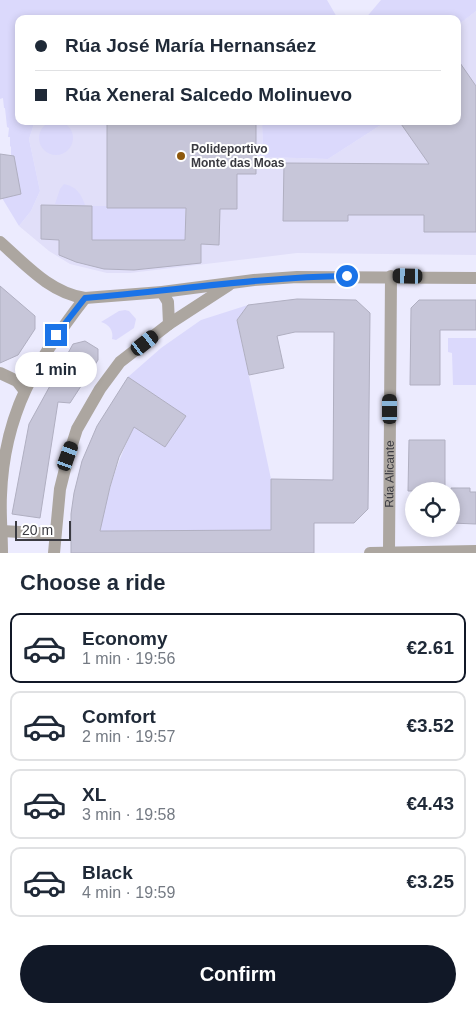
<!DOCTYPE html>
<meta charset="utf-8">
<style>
body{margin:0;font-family:Arial,sans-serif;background:#f2f2f3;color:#1f2937;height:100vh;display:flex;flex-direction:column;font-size:19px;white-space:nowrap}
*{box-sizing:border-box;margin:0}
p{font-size:16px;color:#747a83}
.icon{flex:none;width:28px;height:28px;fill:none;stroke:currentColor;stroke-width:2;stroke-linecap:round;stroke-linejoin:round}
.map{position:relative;height:553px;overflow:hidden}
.panel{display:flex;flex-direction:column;background:#fff;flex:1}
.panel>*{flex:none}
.banner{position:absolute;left:15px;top:15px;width:446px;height:110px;border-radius:10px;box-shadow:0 2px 8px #0003;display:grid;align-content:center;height:110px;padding:0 20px;background:#fff}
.controls{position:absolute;left:405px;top:482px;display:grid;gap:10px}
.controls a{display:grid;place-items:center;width:55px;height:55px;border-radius:50%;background:#fff;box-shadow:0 2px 8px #0003;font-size:25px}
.scale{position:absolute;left:15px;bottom:12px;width:56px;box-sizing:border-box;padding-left:5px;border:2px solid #3a3a41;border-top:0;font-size:14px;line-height:18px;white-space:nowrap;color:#3a3a41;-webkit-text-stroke:4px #fff;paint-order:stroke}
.end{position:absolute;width:22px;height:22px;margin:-11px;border:6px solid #1a73e8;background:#fff;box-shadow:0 0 0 2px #fff}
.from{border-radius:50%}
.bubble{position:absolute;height:35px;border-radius:18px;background:#fff;box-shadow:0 2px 8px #0003;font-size:16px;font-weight:600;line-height:35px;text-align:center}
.car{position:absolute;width:15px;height:30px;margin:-15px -8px;border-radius:6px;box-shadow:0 0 4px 1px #0007;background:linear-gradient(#222 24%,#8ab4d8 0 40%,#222 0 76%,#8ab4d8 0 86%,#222 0)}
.banner b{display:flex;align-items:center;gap:18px;height:48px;font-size:19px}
.banner b+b{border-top:1px solid #e0e1e3}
.banner i{width:12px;height:12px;background:#1f2937}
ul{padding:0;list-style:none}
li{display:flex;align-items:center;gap:15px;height:70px;margin:0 10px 8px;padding:0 10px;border:2px solid #e0e1e3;border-radius:10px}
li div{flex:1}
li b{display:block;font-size:19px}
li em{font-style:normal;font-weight:600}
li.active{border-color:#111827}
li>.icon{width:45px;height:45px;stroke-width:1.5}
h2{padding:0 20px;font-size:22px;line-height:60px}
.button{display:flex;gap:10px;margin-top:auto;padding:10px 20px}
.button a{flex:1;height:58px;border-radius:30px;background:#111827;color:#fff;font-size:20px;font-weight:600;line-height:58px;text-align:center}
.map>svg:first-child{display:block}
</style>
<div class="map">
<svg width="476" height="553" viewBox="0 0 476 553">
<rect width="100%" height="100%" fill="#ecebfe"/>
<polygon fill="#e1dff9" points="476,11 476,255 297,253 130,273 107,273 70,264 49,251 19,226 31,211 40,191 29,139 35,121 262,121 263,157 328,159 387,121 458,121 458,71 461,69 458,63 458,25"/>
<g fill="#dbd9fc">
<polygon points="0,0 327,0 338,19 19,19 19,121 35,121 29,139 40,191 31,211 19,226 2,198 11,156 11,147 10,146 10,137 8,137 9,128 7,127 5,108 4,108 3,98 0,99"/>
<polygon points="381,0 476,0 476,11 458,25 458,19 365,19"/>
<polygon points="262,121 387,121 328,159 263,157"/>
<circle cx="56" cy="138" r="17"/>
<path d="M64,184c13,3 17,10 21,21l-30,-1 5,-15z"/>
<polygon points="92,206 107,206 107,208 185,208 185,240 92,240"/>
<path d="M248,305l-11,15 34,159v51h-68v23l-24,-23 -78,1v-14h2c7,-34 16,-59 31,-90l52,-11 -58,-39 33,-29 40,-28z"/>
<path d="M125,310l4,1 7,8 -2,9 -18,12 -4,-1c2,-8 -3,-15 -11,-17l18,-11z"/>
<polygon points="448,338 476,338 476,385 453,385 452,353 448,352"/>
</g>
<g fill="#c7c6d9" stroke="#b0afc1">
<polygon points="458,60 476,86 476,232 424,232 424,215 348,215 348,221 283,221 284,163 429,164 399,121 458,121"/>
<polygon points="107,121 256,123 256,174 237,174 237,209 220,209 219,245 201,244 201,263 134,270 104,269 76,262 59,255 59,240 41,239 41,205 92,206 92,240 185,240 186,208 107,208"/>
<polygon points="0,154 14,156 21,194 0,199"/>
<polygon points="0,286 35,316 35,329 18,355 0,363"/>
<polygon points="297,299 356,300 370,313 368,509 354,523 314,523 314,553 71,553 71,514 74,493 82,461 97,426 128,377 186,416 165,447 134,427 119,457 110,487 100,531 271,530 271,479 333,480 334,332 295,332 277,336 284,368 249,375 237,320 248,305"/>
<polygon points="419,300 476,300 476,330 440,330 440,385 410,385 411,308"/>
<polygon points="85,341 98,349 98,360 70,403 58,402 40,518 12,514 29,424 73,344"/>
<polygon points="409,440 445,440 445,491 408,491"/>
<polygon points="451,488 470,488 470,492 476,492 476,524 451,523"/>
</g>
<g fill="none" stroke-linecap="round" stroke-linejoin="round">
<g stroke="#aca6a0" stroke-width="12">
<path d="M0,242c25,22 50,51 85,56l77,-6 92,-12 43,-3 179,1"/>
<polyline points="162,292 168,302 169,324"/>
<polyline points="0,373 17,381 24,390"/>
<polyline points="2,531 55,534"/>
<path id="s1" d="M389,552l2,-276"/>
<path d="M2,553c0,-19 -2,-39 -1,-58 3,-82 35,-134 84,-197"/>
<polyline points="54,553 60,489 68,457 77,429 100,389 120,362 169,324 229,285"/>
<polyline points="370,553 476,551"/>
</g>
</g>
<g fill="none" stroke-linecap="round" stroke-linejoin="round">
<path stroke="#1a73e8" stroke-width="6" d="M56,335l29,-37c87,-7 174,-21 262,-22"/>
</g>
<circle fill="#8e580c" stroke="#fff" stroke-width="2" cx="181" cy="156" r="5"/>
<g text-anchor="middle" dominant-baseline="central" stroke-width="4" stroke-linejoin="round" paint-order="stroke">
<g font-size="12" font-weight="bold" fill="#3a3a41" stroke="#fff" text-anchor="start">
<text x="191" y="149">Polideportivo<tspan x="191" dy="14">Monte das Moas</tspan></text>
</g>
<g font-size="12" fill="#3a3a41" stroke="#fff">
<text stroke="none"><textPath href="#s1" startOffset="78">Rúa Alicante</textPath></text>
</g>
</g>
</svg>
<div class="controls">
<a><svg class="icon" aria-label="locate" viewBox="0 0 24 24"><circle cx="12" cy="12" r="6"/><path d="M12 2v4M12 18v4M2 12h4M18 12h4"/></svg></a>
</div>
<div class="scale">20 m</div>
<i class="end from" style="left:347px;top:276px"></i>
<i class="end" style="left:56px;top:335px"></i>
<div class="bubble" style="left:15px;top:352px;width:82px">1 min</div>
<i class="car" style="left:408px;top:276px;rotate:271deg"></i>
<i class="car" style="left:145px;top:343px;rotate:52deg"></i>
<i class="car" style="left:390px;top:409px;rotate:0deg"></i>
<i class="car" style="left:68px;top:456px;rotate:20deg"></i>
<div class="banner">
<b><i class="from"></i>Rúa José María Hernansáez</b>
<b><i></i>Rúa Xeneral Salcedo Molinuevo</b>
</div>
</div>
<section class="panel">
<h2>Choose a ride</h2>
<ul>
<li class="active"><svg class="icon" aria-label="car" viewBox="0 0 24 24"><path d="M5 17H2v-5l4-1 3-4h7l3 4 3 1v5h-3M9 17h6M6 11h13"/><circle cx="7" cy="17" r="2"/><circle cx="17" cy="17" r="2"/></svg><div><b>Economy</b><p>1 min · 19:56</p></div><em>€2.61</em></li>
<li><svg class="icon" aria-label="car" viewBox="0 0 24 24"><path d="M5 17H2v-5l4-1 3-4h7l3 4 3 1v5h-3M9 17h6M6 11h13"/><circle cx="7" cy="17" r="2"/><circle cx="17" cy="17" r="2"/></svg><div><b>Comfort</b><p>2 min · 19:57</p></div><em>€3.52</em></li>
<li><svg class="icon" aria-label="car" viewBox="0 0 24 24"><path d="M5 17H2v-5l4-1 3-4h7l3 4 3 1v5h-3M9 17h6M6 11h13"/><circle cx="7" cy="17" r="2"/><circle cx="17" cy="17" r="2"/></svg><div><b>XL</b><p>3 min · 19:58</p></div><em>€4.43</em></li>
<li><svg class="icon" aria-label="car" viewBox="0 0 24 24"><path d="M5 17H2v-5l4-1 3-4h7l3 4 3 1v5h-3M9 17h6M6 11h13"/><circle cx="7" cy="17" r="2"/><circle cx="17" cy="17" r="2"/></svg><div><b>Black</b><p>4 min · 19:59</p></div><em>€3.25</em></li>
</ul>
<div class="button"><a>Confirm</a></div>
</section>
